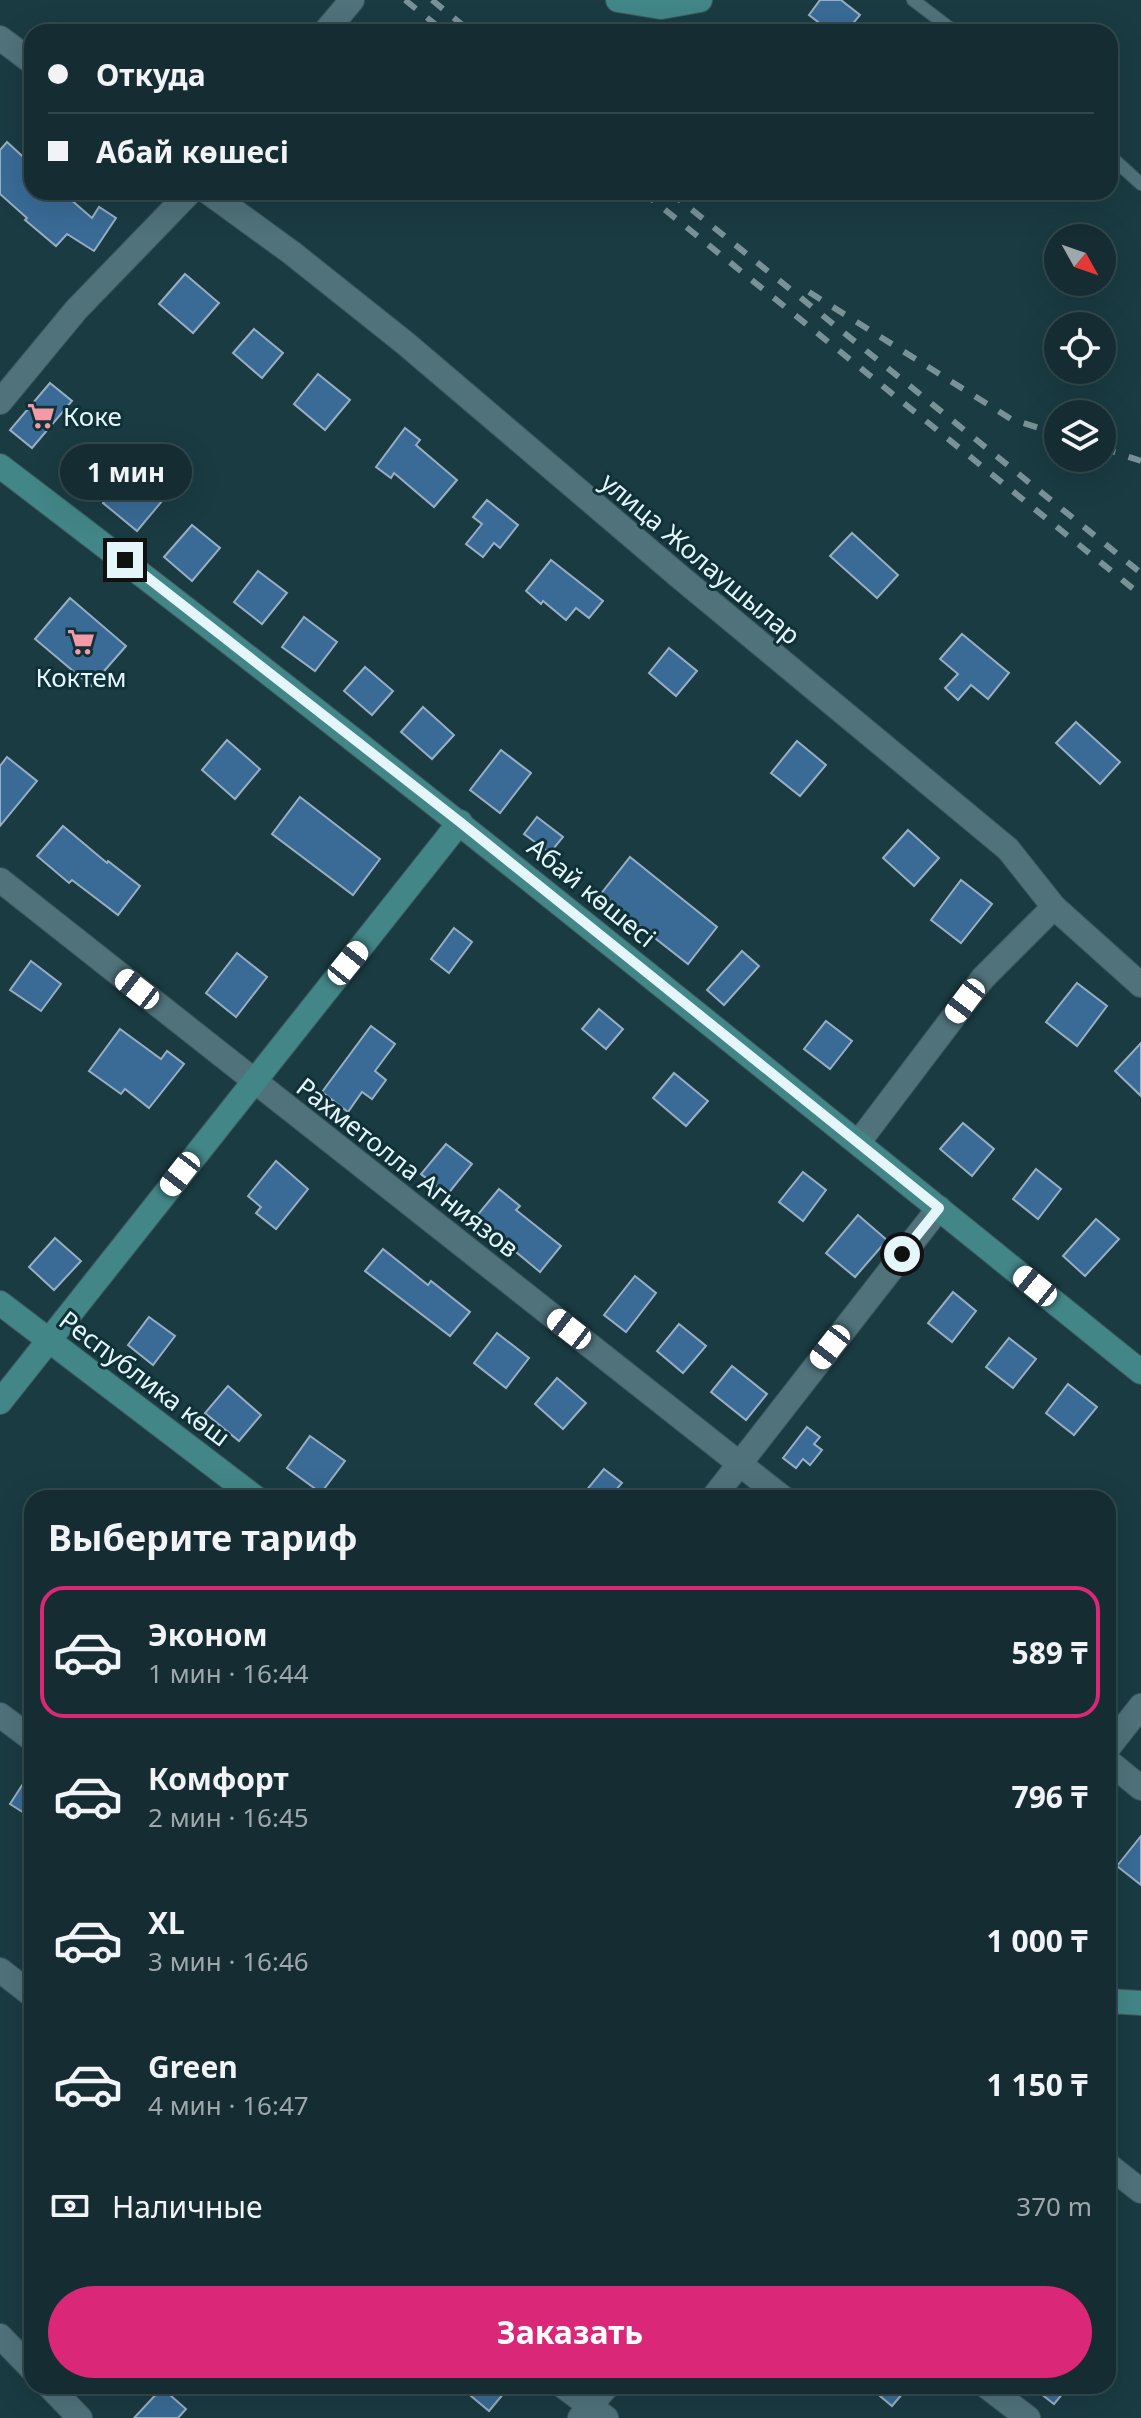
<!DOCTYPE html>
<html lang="ru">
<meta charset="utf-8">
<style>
body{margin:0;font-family:"Noto Sans",sans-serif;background:#21383e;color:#f1f3f6;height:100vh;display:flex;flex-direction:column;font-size:30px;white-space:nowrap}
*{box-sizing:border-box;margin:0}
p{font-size:26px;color:#9da7ac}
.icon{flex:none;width:44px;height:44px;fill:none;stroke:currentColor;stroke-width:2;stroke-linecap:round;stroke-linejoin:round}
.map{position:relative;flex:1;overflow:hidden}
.details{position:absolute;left:24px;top:1490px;width:1092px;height:904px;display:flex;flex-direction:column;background:#142c32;border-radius:24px;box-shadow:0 8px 32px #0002,0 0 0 2px #33484d}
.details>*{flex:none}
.banner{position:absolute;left:24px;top:24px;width:1094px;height:176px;border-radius:24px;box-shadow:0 8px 32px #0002,0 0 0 2px #33484d;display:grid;align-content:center;height:176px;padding:0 24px;background:#142c32}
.needle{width:52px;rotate:130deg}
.buttons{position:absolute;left:1044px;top:224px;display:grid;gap:16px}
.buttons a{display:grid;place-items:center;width:72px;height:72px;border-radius:50%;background:#142c32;box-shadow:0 8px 32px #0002,0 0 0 2px #33484d;font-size:40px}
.end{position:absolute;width:36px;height:36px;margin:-18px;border:10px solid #e4f6fa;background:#111;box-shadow:0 0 0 4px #111}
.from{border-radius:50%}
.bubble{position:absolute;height:56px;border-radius:28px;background:#142c32;box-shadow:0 8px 32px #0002,0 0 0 2px #33484d;font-size:26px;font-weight:700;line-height:56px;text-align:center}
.car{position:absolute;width:24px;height:48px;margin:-24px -12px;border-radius:10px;box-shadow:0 0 6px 2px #0007;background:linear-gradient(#fff 24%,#345 0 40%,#fff 0 76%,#345 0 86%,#fff 0)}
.banner b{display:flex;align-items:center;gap:28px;height:76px;font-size:30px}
.banner b+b{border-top:2px solid #33484d}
.banner i{width:20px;height:20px;background:#f1f3f6}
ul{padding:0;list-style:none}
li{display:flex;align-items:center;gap:24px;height:132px;margin:0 16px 12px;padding:0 8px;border:4px solid transparent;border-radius:24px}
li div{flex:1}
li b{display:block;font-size:30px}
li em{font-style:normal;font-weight:700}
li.active{border-color:#db2777}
li>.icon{width:72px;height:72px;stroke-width:1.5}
h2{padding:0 24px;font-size:36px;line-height:96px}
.pay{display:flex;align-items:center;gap:20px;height:88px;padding:0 24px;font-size:30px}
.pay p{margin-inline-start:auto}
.primary-button{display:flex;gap:16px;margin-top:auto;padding:16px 24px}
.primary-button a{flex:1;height:92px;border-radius:48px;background:#db2777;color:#fff;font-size:32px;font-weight:700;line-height:92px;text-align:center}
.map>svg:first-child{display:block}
</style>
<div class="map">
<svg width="1141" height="2418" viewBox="0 0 1141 2418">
<rect width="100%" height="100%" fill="#1a3b42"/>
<g fill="#396b96" stroke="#97aec3" stroke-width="2">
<polygon points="820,0 841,0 860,15 846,32 831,32 809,15"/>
<polygon points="7,142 32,165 32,192 62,192 92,218 99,207 116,218 94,251 67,234 56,246 25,220 27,218 0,194 0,150"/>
<polygon points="185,274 219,303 193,333 159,304"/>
<polygon points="254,329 283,353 262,378 233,353"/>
<polygon points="318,374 350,400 325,430 294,404"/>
<polygon points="50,383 72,401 32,448 10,430"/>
<polygon points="405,428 420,440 416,445 457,480 434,507 394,473 391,478 376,467"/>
<polygon points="128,472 163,500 137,531 103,503"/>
<polygon points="487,500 518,525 500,548 494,543 483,557 466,544 482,524 473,517"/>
<polygon points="192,525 220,548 192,581 164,557"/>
<polygon points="852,533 898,575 877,598 830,556"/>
<polygon points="551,560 603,601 589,618 576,608 566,620 543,601 541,604 526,591"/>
<polygon points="258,571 287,593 262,624 234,602"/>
<polygon points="70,598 126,646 91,686 35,639"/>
<polygon points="304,617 337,642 315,671 282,647"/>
<polygon points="962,634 1009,673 988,699 971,685 958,700 945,688 958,674 940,659"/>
<polygon points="669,648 697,671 676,696 649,673"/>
<polygon points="365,667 393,691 372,715 344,691"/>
<polygon points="423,707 454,735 432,759 401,732"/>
<polygon points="1076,722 1120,762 1100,784 1056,743"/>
<polygon points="227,740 260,769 235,799 202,770"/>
<polygon points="797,741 826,765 800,796 771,773"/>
<polygon points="501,750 531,773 500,813 470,790"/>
<polygon points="7,757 37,781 0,826 0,766"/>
<polygon points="300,797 380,859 353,895 272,834"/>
<polygon points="537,817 563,837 550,853 524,834"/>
<polygon points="63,826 107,863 108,861 140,886 118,915 72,880 69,883 37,856"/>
<polygon points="908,830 939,858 914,886 883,858"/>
<polygon points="630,857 717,927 688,964 600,895"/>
<polygon points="961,880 992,904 961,943 931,920"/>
<polygon points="454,928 472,942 449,973 431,959"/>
<polygon points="742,951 759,966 724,1005 707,990"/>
<polygon points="237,953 267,977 236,1017 206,993"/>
<polygon points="31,961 61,984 41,1011 10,990"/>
<polygon points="1077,983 1107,1006 1077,1046 1046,1022"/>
<polygon points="599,1009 623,1029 606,1049 582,1029"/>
<polygon points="826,1021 852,1041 830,1069 804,1049"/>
<polygon points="371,1026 395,1044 375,1071 386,1080 372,1099 362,1092 348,1112 322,1092"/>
<polygon points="120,1029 161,1059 167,1051 184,1064 149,1108 125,1089 121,1094 89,1071"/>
<polygon points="1141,1043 1141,1096 1115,1071"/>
<polygon points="674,1073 708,1101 686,1126 653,1098"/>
<polygon points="963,1123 994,1149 972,1176 940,1149"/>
<polygon points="446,1144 472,1164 447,1195 421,1174"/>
<polygon points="276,1161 308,1189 276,1229 256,1213 261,1207 248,1196"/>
<polygon points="1036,1169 1061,1189 1038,1219 1013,1199"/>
<polygon points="803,1172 826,1190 803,1221 779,1202"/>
<polygon points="499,1189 520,1206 516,1210 561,1246 540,1272 475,1218"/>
<polygon points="858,1215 887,1240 855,1277 826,1253"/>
<polygon points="1096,1219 1119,1239 1085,1276 1063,1256"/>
<polygon points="55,1238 81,1261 54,1290 29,1267"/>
<polygon points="383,1249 428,1285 431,1281 470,1312 450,1336 365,1271"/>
<polygon points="635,1276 656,1293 626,1332 604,1315"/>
<polygon points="953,1292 976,1311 952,1342 928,1323"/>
<polygon points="149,1317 175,1336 153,1365 128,1345"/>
<polygon points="679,1324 706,1346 683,1373 657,1351"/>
<polygon points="497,1333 529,1358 506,1388 474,1363"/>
<polygon points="1009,1338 1036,1359 1013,1388 986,1367"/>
<polygon points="732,1366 767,1394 746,1420 711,1392"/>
<polygon points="557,1378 586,1403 563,1429 535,1404"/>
<polygon points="1068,1384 1097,1407 1074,1435 1046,1413"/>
<polygon points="228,1386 261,1415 239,1441 205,1413"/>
<polygon points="807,1427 820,1437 814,1444 822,1450 810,1465 803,1459 796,1468 783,1458"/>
<polygon points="310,1436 345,1461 321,1493 287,1468"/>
<polygon points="604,1469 622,1483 609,1498 580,1498"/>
<polygon points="32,1770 32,1818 10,1804"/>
<polygon points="1141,1836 1141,1885 1117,1866"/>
<polygon points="459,2386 510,2386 489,2411"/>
<polygon points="868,2386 895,2386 903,2393 892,2406"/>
<polygon points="1031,2386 1069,2386 1054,2404"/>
<polygon points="162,2388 186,2409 178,2418 134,2418"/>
</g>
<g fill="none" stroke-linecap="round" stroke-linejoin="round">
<g stroke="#3c595f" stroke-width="14">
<g id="lane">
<polyline points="913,0 955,32"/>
<polyline points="1110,156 1141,184"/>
</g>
</g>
<g stroke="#3c595f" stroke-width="26">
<g id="street">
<polyline points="325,32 352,0"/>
<polyline points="0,38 32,62"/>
<polyline points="208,192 292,253 405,343 680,577 1008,849 1054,907 1141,985"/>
<polyline points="0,402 76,310 190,192"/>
<polyline points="0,880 783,1498"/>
<polyline points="858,1143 983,978 1054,907"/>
<polyline points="713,1498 939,1208"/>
<polyline points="0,1715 32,1739"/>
<polyline points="1108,1748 1141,1706"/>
<polyline points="1108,1761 1141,1788"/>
<polyline points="0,1970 32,1995"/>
<polyline points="1108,2165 1141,2191"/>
<polyline points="0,2336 32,2369"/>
<polyline points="49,2386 80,2418"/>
<polyline points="563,2386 606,2418"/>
<polyline points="986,2386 1028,2418"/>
<polyline points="580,2418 607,2386"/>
</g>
</g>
<g stroke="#3c595f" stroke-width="26">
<g id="secondary">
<polyline points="618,0 661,7 700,0"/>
<path d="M0,466c387,294 763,601 1141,906"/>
<polyline points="0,1303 256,1498"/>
<polyline points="0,1402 460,822"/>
<polyline points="1108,2001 1141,2003"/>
</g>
</g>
<use href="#lane" stroke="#50727a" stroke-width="12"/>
<use href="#street" stroke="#50727a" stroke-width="24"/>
<use href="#secondary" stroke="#438687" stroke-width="24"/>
<g stroke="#789298" stroke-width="6" stroke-dasharray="14 14" stroke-linecap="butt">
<polyline points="405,0 445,32"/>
<polyline points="432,0 471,32"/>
<polyline points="643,192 1141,595"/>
<polyline points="670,192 1141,573"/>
<polyline points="809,292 1011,419 1058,434"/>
<polyline points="1102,448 1141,461"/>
</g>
</g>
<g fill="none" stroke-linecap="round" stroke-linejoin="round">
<polyline stroke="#e4f6fa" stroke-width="10" points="125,560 460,822 939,1208 902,1254"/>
</g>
<defs>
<g id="supermarket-bare" transform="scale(2.16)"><path d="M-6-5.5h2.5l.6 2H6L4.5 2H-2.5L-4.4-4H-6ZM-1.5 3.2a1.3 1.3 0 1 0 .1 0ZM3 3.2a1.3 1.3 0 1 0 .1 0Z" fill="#f49aa6" stroke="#103138" stroke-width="2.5" paint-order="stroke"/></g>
</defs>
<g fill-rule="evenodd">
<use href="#supermarket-bare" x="41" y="416"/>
<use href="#supermarket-bare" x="81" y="642"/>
</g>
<g text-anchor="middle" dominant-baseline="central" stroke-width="6" stroke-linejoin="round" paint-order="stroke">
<g font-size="26" fill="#e4f6fa" stroke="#103138" text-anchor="start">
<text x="63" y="416">Коке</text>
<text x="81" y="677" text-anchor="middle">Коктем</text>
</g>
<g font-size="26" fill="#e4f6fa" stroke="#103138">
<text transform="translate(701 558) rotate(40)">улица Жолаушылар</text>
<text transform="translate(592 892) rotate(39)">Абай көшесі</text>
<text transform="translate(408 1167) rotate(38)">Рахметолла Агниязов</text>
<text transform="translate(145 1378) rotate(37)">Республика көш</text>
</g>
</g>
</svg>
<div class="buttons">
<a><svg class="needle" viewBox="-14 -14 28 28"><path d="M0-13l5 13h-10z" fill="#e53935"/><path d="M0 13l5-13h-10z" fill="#9da7ac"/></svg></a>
<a><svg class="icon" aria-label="locate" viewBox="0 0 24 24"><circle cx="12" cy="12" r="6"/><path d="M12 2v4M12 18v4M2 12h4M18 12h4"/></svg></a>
<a><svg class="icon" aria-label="layers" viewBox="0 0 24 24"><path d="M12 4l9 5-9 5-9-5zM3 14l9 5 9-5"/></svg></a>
</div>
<i class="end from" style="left:902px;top:1254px"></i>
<i class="end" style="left:125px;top:560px"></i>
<div class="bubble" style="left:60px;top:444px;width:132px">1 мин</div>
<i class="car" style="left:348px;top:963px;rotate:39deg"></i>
<i class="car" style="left:137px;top:989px;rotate:308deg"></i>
<i class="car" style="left:965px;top:1001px;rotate:217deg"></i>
<i class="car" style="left:180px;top:1174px;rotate:218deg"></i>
<i class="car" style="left:1035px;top:1286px;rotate:309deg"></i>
<i class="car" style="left:569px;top:1329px;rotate:308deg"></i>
<i class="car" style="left:830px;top:1347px;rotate:218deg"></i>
<div class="banner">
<b><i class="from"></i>Откуда</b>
<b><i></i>Абай көшесі</b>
</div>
<section class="details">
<h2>Выберите тариф</h2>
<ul>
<li class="active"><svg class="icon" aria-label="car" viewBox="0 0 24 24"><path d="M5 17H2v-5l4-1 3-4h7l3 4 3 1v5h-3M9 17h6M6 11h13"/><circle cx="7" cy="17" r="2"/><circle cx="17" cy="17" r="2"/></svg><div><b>Эконом</b><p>1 мин · 16:44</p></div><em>589 ₸</em></li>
<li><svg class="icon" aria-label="car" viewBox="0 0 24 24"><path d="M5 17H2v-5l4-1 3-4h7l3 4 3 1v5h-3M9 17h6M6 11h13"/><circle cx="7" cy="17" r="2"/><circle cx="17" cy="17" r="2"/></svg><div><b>Комфорт</b><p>2 мин · 16:45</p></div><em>796 ₸</em></li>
<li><svg class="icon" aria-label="car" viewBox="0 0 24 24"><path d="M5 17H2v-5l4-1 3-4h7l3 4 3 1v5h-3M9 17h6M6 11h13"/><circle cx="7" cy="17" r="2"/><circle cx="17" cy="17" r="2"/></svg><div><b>XL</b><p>3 мин · 16:46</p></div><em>1 000 ₸</em></li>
<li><svg class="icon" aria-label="car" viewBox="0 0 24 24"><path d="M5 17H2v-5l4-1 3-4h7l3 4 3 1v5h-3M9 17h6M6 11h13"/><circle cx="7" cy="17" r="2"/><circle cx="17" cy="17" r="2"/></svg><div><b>Green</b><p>4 мин · 16:47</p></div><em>1 150 ₸</em></li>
</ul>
<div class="pay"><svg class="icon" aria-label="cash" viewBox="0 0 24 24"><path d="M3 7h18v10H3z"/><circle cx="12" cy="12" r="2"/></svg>Наличные<p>370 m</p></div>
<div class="primary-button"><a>Заказать</a></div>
</section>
</div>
